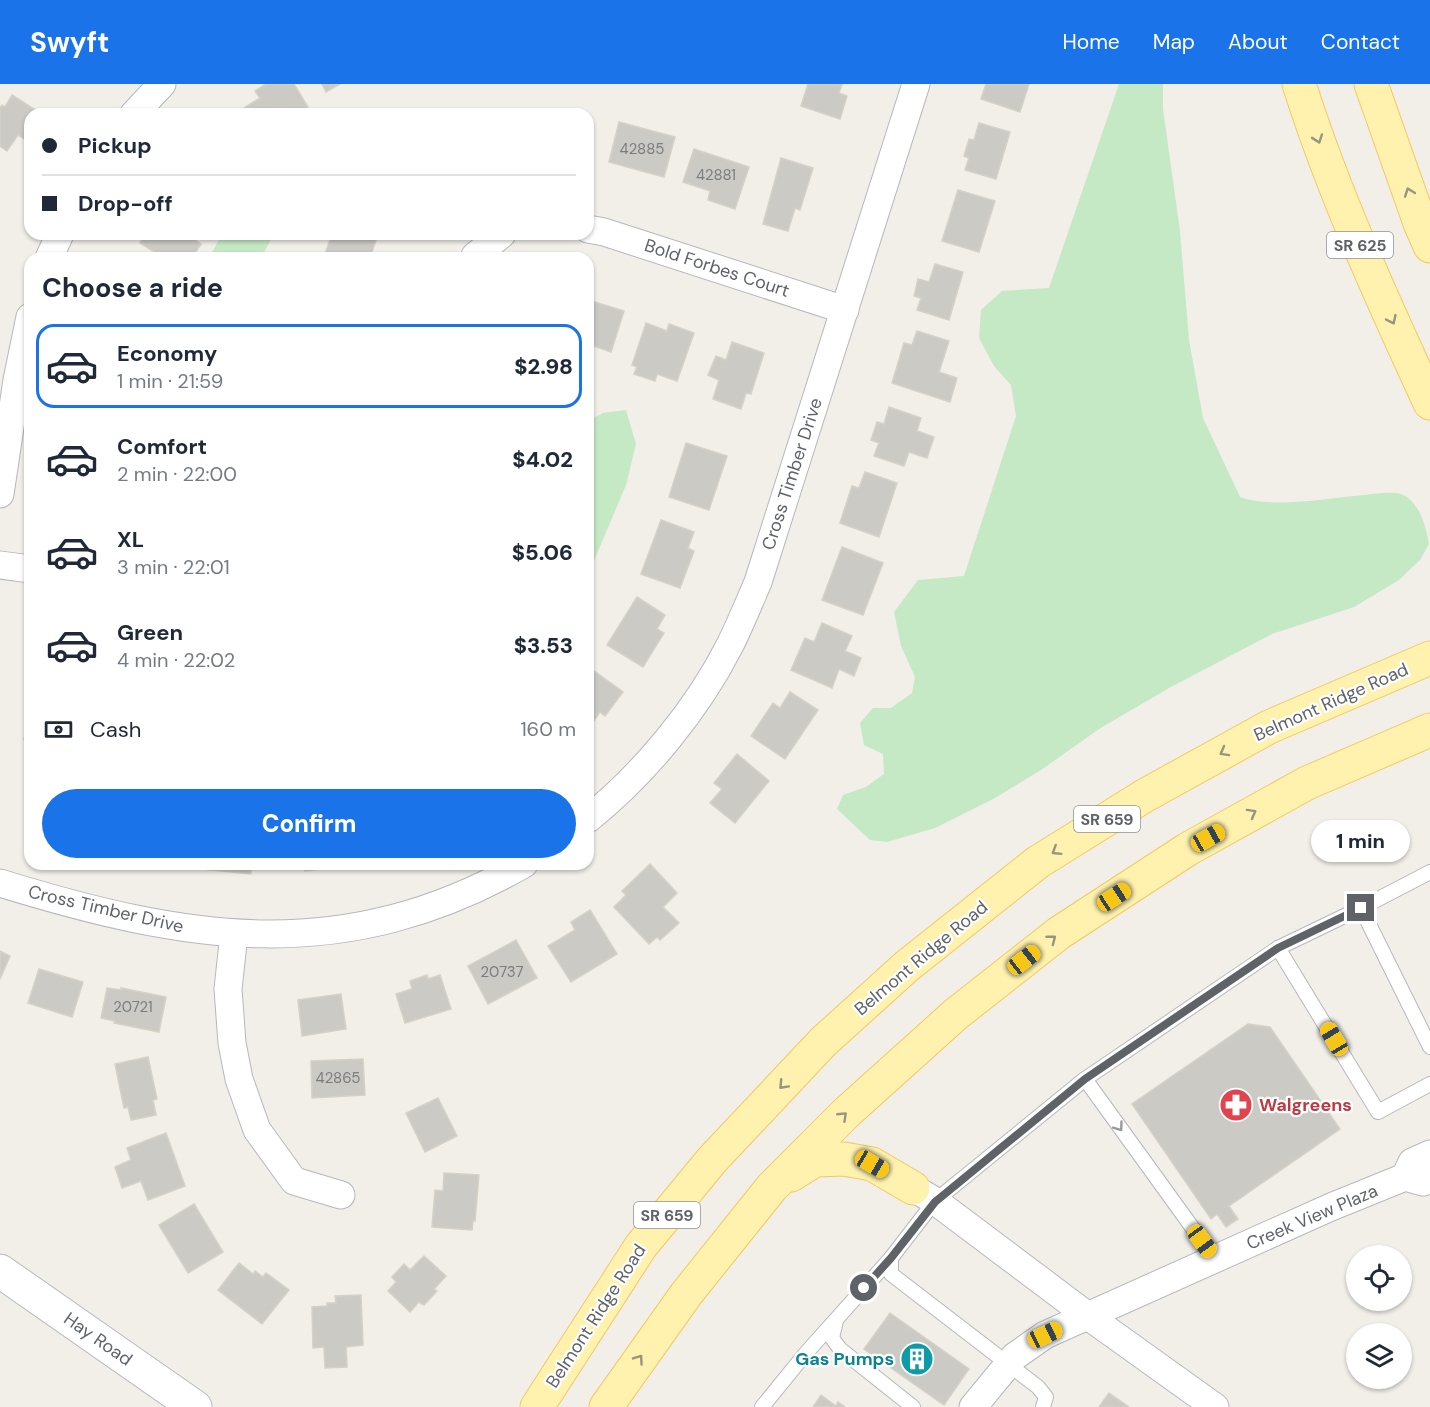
<!DOCTYPE html>
<meta charset="utf-8">
<style>
body{margin:0;font-family:"DM Sans",sans-serif;background:#f2f2f3;color:#1f2937;height:100vh;display:flex;flex-direction:column;font-size:22px;white-space:nowrap}
*{box-sizing:border-box;margin:0}
p{font-size:20px;color:#747a83}
.icon{flex:none;width:33px;height:33px;fill:none;stroke:currentColor;stroke-width:2;stroke-linecap:round;stroke-linejoin:round}
.map{position:relative;flex:1;overflow:hidden}
.panel{position:absolute;left:24px;top:168px;width:570px;height:618px;display:flex;flex-direction:column;background:#fff;border-radius:18px;box-shadow:0 2px 4px #0004}
.panel>*{flex:none}
.guide{position:absolute;left:24px;top:24px;width:570px;height:132px;border-radius:18px;box-shadow:0 2px 4px #0004;display:grid;align-content:center;height:132px;padding:0 18px;background:#fff}
.controls{position:absolute;left:1346px;top:1161px;display:grid;gap:12px}
.controls a{display:grid;place-items:center;width:66px;height:66px;border-radius:50%;background:#fff;box-shadow:0 2px 4px #0004;font-size:30px}
.end{position:absolute;width:27px;height:27px;margin:-14px;border:8px solid #5f6368;background:#fff;box-shadow:0 0 0 3px #fff}
.from{border-radius:50%}
.bubble{position:absolute;height:42px;border-radius:21px;background:#fff;box-shadow:0 2px 4px #0004;font-size:20px;font-weight:800;line-height:42px;text-align:center}
.car{position:absolute;width:18px;height:36px;margin:-18px -9px;border-radius:8px;box-shadow:0 0 4px 2px #0007;background:linear-gradient(#f5c518 24%,#345 0 40%,#f5c518 0 76%,#345 0 86%,#f5c518 0)}
.guide b{display:flex;align-items:center;gap:21px;height:57px;font-size:22px}
.guide b+b{border-top:2px solid #e0e1e3}
.guide i{width:15px;height:15px;background:#1f2937}
ul{padding:0;list-style:none}
li{display:flex;align-items:center;gap:18px;height:84px;margin:0 12px 9px;padding:0 6px;border:3px solid transparent;border-radius:18px}
li div{flex:1}
li b{display:block;font-size:22px}
li em{font-style:normal;font-weight:800}
li.current{border-color:#1a73e8}
li>.icon{width:54px;height:54px;stroke-width:1.5}
h2{padding:0 18px;font-size:27px;line-height:72px}
.pay{display:flex;align-items:center;gap:15px;height:66px;padding:0 18px;font-size:22px}
.pay p{margin-inline-start:auto}
.cta{display:flex;gap:12px;margin-top:auto;padding:12px 18px}
.cta a{flex:1;height:69px;border-radius:36px;background:#1a73e8;color:#fff;font-size:24px;font-weight:800;line-height:69px;text-align:center}
header{display:flex;align-items:center;gap:36px;box-sizing:border-box;height:84px;padding:0 30px;background:#1a73e8;color:#fff}
header strong{font-size:28px}
nav{display:flex;gap:33px;margin-inline-start:auto;font-size:21px}
.map>svg:first-child{display:block}
</style>
<header>
<strong>Swyft</strong>
<nav><a>Home</a><a>Map</a><a>About</a><a>Contact</a></nav>
</header>
<div class="map">
<svg width="1430" height="1323" viewBox="0 0 1430 1323">
<rect width="100%" height="100%" fill="#f1efe8"/>
<g fill="#c5e8c5">
<path d="M1119,0h44v25l17,122 9,109 14,78 37,79c32,12 88,1 124,-2 8,-1 29,-4 37,-1 19,8 25,33 28,50l-9,16 -21,20 -45,27 -82,27 -103,54 -70,41 -58,41 -46,28 -60,30 -48,14 -17,-2 -33,-31 6,-14 23,-8 18,-13 -1,-20 -19,-9 -4,-22 13,-15h18l21,-15 3,-16 -14,-31 -7,-34 24,-32 46,-4 52,-160 -5,-31 -17,-19 -15,-28 2,-28 21,-19 47,-3z"/>
<polygon points="222,150 274,150 261,174 209,174"/>
<polygon points="626,326 636,360 626,401 588,491 588,337 603,329"/>
</g>
<g fill="#cccac5" stroke="#d6d1c6" stroke-width="1.5">
<polygon points="266,0 294,0 308,23 296,30 248,30 244,24 260,14 255,7"/>
<polygon points="322,0 340,0 326,8"/>
<polygon points="808,0 842,0 839,9 847,12 840,35 801,22"/>
<polygon points="986,0 1029,0 1020,28 981,15"/>
<polygon points="12,11 40,29 30,30 30,47 24,55 18,51 7,67 0,62 0,24 2,21 5,23"/>
<polygon points="510,27 510,30 454,30 454,28"/>
<polygon points="619,38 675,53 664,93 609,78"/>
<polygon points="979,39 1010,48 996,95 965,86 969,74 964,72 969,55 974,56"/>
<polygon points="694,65 749,83 735,125 708,116 710,107 683,98"/>
<polygon points="781,74 813,84 800,126 795,124 788,147 763,140"/>
<polygon points="958,106 995,117 979,168 942,157"/>
<polygon points="145,150 197,150 194,155 201,160 192,174 164,174 140,159"/>
<polygon points="332,150 378,150 370,174 335,174 325,170"/>
<polygon points="935,180 963,188 949,236 917,226 921,214 914,212 918,195 929,198"/>
<polygon points="588,216 624,227 611,268 588,260"/>
<polygon points="646,239 667,247 669,240 694,249 677,297 657,290 655,297 634,290 637,283 632,281"/>
<polygon points="917,247 949,257 939,288 957,294 950,318 892,299 904,259 912,261"/>
<polygon points="732,258 764,269 751,310 746,309 741,325 713,315 719,296 708,291 716,272 726,276"/>
<polygon points="889,323 921,334 917,347 934,353 927,374 909,368 904,382 874,372 879,359 871,356 877,338 884,340"/>
<polygon points="686,359 727,372 709,426 669,413"/>
<polygon points="865,388 897,399 879,453 840,439 852,402 859,404"/>
<polygon points="661,436 694,448 688,464 694,467 680,504 641,490"/>
<polygon points="842,463 883,479 863,531 822,516"/>
<polygon points="637,513 665,531 657,545 664,549 643,583 607,561"/>
<polygon points="822,539 852,552 845,567 861,574 854,592 839,585 832,604 791,586 805,554 814,558"/>
<polygon points="590,584 623,608 605,632 600,628 588,645 588,586"/>
<polygon points="790,608 818,626 785,675 751,652 773,619 780,624"/>
<polygon points="27,639 30,639 30,657 24,656"/>
<polygon points="737,670 769,697 735,739 710,719 722,705 714,699"/>
<polygon points="194,780 251,780 251,790 193,784"/>
<polygon points="304,780 334,780 334,783 305,787"/>
<polygon points="650,780 677,809 663,823 679,839 660,856 657,853 649,860 614,823 626,811 622,807"/>
<polygon points="590,826 617,870 571,898 548,862 575,846 571,838"/>
<polygon points="516,856 537,894 488,920 468,882"/>
<polygon points="0,867 10,872 0,895"/>
<polygon points="39,885 83,898 72,933 28,919"/>
<polygon points="427,891 428,895 440,891 451,925 405,939 396,910 412,905 410,897"/>
<polygon points="107,904 121,906 121,904 166,913 159,948 114,939 115,937 101,934"/>
<polygon points="341,910 346,945 302,952 298,916"/>
<polygon points="1248,940 1270,943 1340,1045 1229,1122 1238,1135 1226,1143 1217,1130 1211,1135 1132,1020"/>
<polygon points="148,973 157,1015 153,1016 156,1031 131,1036 128,1023 124,1024 115,980"/>
<polygon points="363,975 365,1011 312,1014 311,977"/>
<polygon points="438,1014 457,1052 425,1068 406,1029"/>
<polygon points="166,1049 185,1102 148,1116 141,1097 122,1104 115,1083 131,1076 127,1064"/>
<polygon points="444,1089 479,1091 475,1137 473,1137 472,1146 432,1143 435,1106 443,1107"/>
<polygon points="194,1120 223,1168 188,1189 159,1141"/>
<polygon points="424,1172 446,1192 434,1205 437,1207 424,1221 419,1218 410,1228 388,1207 396,1198 392,1193 404,1180 410,1186"/>
<polygon points="239,1179 253,1190 255,1187 263,1193 266,1189 289,1206 262,1240 218,1206"/>
<polygon points="361,1211 363,1261 346,1263 347,1283 325,1284 324,1263 313,1264 312,1223 327,1222 327,1219 336,1219 335,1212"/>
<polygon points="890,1229 969,1285 944,1321 864,1265"/>
<polygon points="1109,1309 1129,1323 1099,1323"/>
<polygon points="821,1311 836,1322 838,1318 845,1323 813,1323"/>
</g>
<g fill="none" stroke-linecap="round" stroke-linejoin="round">
<g stroke="#b5b8bc" stroke-width="16">
<g id="lane">
<polyline points="1361,824 1430,788"/>
<polyline points="1430,963 1361,824 1278,864 1378,1028 1430,1000"/>
<polyline points="1085,995 1215,1175"/>
<polyline points="891,1174 891,1190 1038,1303 1046,1313 1043,1323"/>
<polyline points="836,1237 832,1254 840,1265 913,1323"/>
<polyline points="762,1323 806,1269 891,1174 935,1117 1085,995 1278,864"/>
</g>
</g>
<g stroke="#b5b8bc" stroke-width="29">
<g id="street">
<polyline points="134,30 162,0"/>
<polyline points="588,145 604,148 845,226"/>
<polyline points="475,172 502,150"/>
<polyline points="49,174 60,150"/>
<polyline points="0,410 17,296 30,233"/>
<polyline points="0,481 30,485"/>
<path d="M588,735c56,-45 109,-109 142,-174 10,-20 19,-42 28,-63l158,-498"/>
<path d="M0,799c188,58 344,84 524,-19"/>
<polyline points="234,850 228,905 232,959 239,995 257,1046 294,1097 341,1111"/>
<polyline points="1405,1093 1412,1078 1430,1070"/>
<polyline points="913,1104 935,1117 1088,1232 1215,1323"/>
<polyline points="973,1323 1015,1272 1045,1251 1331,1123 1405,1093 1423,1098 1430,1096"/>
</g>
</g>
<g stroke="#b6babf" stroke-width="35">
<polyline id="secondary" points="0,1187 195,1323"/>
</g>
<g stroke="#f2c960" stroke-width="35">
<g id="primary">
<path d="M1299,0c35,110 83,215 131,319"/>
<polyline points="1371,0 1420,139 1430,162"/>
<polyline points="791,1091 815,1076 844,1075 872,1080 913,1104"/>
<polyline points="537,1323 641,1162 712,1076 823,958 907,882 1038,778 1144,712 1269,643 1430,574"/>
<polyline points="606,1323 687,1209 772,1103 846,1029 956,930 1059,849 1188,765 1307,699 1430,646"/>
</g>
</g>
<use href="#lane" stroke="#fff" stroke-width="14"/>
<use href="#street" stroke="#fff" stroke-width="27"/>
<use href="#secondary" stroke="#fff" stroke-width="33"/>
<use href="#primary" stroke="#fff2af" stroke-width="33"/>
</g>
<defs><path id="oneway-chevron" d="M-2-3.5L2.5 0L-2 3.5" fill="none" stroke-width="1.6" stroke-linecap="round" stroke-linejoin="round" transform="scale(1.5)"/></defs>
<g stroke="#979581">
<use href="#oneway-chevron" transform="translate(1318 55) rotate(71)"/>
<use href="#oneway-chevron" transform="translate(1409 108) rotate(-110)"/>
<use href="#oneway-chevron" transform="translate(1392 236) rotate(65)"/>
<use href="#oneway-chevron" transform="translate(1224 668) rotate(151)"/>
<use href="#oneway-chevron" transform="translate(1252 729) rotate(-29)"/>
<use href="#oneway-chevron" transform="translate(1056 767) rotate(148)"/>
<use href="#oneway-chevron" transform="translate(1052 855) rotate(-38)"/>
<use href="#oneway-chevron" transform="translate(783 1001) rotate(133)"/>
<use href="#oneway-chevron" transform="translate(843 1032) rotate(-44)"/>
<use href="#oneway-chevron" transform="translate(639 1275) rotate(-55)"/>
</g>
<use stroke="#979a9d" href="#oneway-chevron" transform="translate(1119 1043) rotate(54)"/>
<g fill="none" stroke-linecap="round" stroke-linejoin="round">
<polyline stroke="#5f6368" stroke-width="8" points="864,1204 891,1174 935,1118 1085,995 1278,864 1361,824"/>
</g>
<defs>
<g id="pharmacy-disc" transform="scale(1.725)"><circle r="9.5" fill="#e0444e" stroke="#fff"/><path d="M-2-6h4v4h4v4h-4v4h-4v-4h-4v-4h4Z" fill="#fff"/></g>
<g id="building-disc" transform="scale(1.725)"><circle r="9.5" fill="#0f9aa8" stroke="#fff"/><path d="M-4-6H4V6H1V3H-1V6H-4ZM-2.5-4.3h1.7v1.8h-1.7ZM.8-4.3h1.7v1.8H.8ZM-2.5-1h1.7V.8h-1.7ZM.8-1h1.7V.8H.8Z" fill="#fff"/></g>
</defs>
<g fill-rule="evenodd">
<use href="#pharmacy-disc" x="1236" y="1021"/>
<use href="#building-disc" x="917" y="1275"/>
</g>
<g text-anchor="middle" dominant-baseline="central" stroke-width="4.5" stroke-linejoin="round" paint-order="stroke">
<g font-size="15" fill="#7a7d7f">
<text x="642" y="65">42885</text>
<text x="716" y="91">42881</text>
<text x="502" y="888">20737</text>
<text x="133" y="923">20721</text>
<text x="338" y="994">42865</text>
</g>
<g fill="#fff" stroke="#8f9295" stroke-width="1.5">
<rect x="1327" y="148" width="66" height="26" rx="4.5"/>
<rect x="1074" y="722" width="66" height="26" rx="4.5"/>
<rect x="634" y="1118" width="66" height="26" rx="4.5"/>
</g>
<g font-size="16" font-weight="bold" fill="#5f6368">
<text x="1360" y="161">SR 625</text>
<text x="1107" y="735">SR 659</text>
<text x="667" y="1131">SR 659</text>
</g>
<g font-size="18" fill="#5f6368" stroke="#fff">
<text transform="translate(717 184) rotate(18)">Bold Forbes Court</text>
<text transform="translate(792 390) rotate(-72)">Cross Timber Drive</text>
<text transform="translate(1331 618) rotate(-24)">Belmont Ridge Road</text>
<text transform="translate(106 825) rotate(13)">Cross Timber Drive</text>
<text transform="translate(921 874) rotate(-40)">Belmont Ridge Road</text>
<text transform="translate(1312 1133) rotate(-23)">Creek View Plaza</text>
<text transform="translate(596 1232) rotate(-57)">Belmont Ridge Road</text>
<text transform="translate(98 1255) rotate(35)">Hay Road</text>
</g>
<g font-size="18" font-weight="bold" fill="#be3a42" stroke="#fff" text-anchor="start">
<text x="1259" y="1021">Walgreens</text>
</g>
<g font-size="18" font-weight="bold" fill="#0d838f" stroke="#fff" text-anchor="end">
<text x="894" y="1275">Gas Pumps</text>
</g>
</g>
</svg>
<div class="controls">
<a><svg class="icon" aria-label="locate" viewBox="0 0 24 24"><circle cx="12" cy="12" r="6"/><path d="M12 2v4M12 18v4M2 12h4M18 12h4"/></svg></a>
<a><svg class="icon" aria-label="layers" viewBox="0 0 24 24"><path d="M12 4l9 5-9 5-9-5zM3 14l9 5 9-5"/></svg></a>
</div>
<i class="end from" style="left:864px;top:1204px"></i>
<i class="end" style="left:1361px;top:824px"></i>
<div class="bubble" style="left:1311px;top:736px;width:99px">1 min</div>
<i class="car" style="left:1208px;top:754px;rotate:61deg"></i>
<i class="car" style="left:1114px;top:813px;rotate:57deg"></i>
<i class="car" style="left:1024px;top:876px;rotate:52deg"></i>
<i class="car" style="left:1334px;top:955px;rotate:329deg"></i>
<i class="car" style="left:872px;top:1080px;rotate:120deg"></i>
<i class="car" style="left:1202px;top:1157px;rotate:144deg"></i>
<i class="car" style="left:1045px;top:1251px;rotate:65deg"></i>
<div class="guide">
<b><i class="from"></i>Pickup</b>
<b><i></i>Drop-off</b>
</div>
<section class="panel">
<h2>Choose a ride</h2>
<ul>
<li class="current"><svg class="icon" aria-label="car" viewBox="0 0 24 24"><path d="M5 17H2v-5l4-1 3-4h7l3 4 3 1v5h-3M9 17h6M6 11h13"/><circle cx="7" cy="17" r="2"/><circle cx="17" cy="17" r="2"/></svg><div><b>Economy</b><p>1 min · 21:59</p></div><em>$2.98</em></li>
<li><svg class="icon" aria-label="car" viewBox="0 0 24 24"><path d="M5 17H2v-5l4-1 3-4h7l3 4 3 1v5h-3M9 17h6M6 11h13"/><circle cx="7" cy="17" r="2"/><circle cx="17" cy="17" r="2"/></svg><div><b>Comfort</b><p>2 min · 22:00</p></div><em>$4.02</em></li>
<li><svg class="icon" aria-label="car" viewBox="0 0 24 24"><path d="M5 17H2v-5l4-1 3-4h7l3 4 3 1v5h-3M9 17h6M6 11h13"/><circle cx="7" cy="17" r="2"/><circle cx="17" cy="17" r="2"/></svg><div><b>XL</b><p>3 min · 22:01</p></div><em>$5.06</em></li>
<li><svg class="icon" aria-label="car" viewBox="0 0 24 24"><path d="M5 17H2v-5l4-1 3-4h7l3 4 3 1v5h-3M9 17h6M6 11h13"/><circle cx="7" cy="17" r="2"/><circle cx="17" cy="17" r="2"/></svg><div><b>Green</b><p>4 min · 22:02</p></div><em>$3.53</em></li>
</ul>
<div class="pay"><svg class="icon" aria-label="cash" viewBox="0 0 24 24"><path d="M3 7h18v10H3z"/><circle cx="12" cy="12" r="2"/></svg>Cash<p>160 m</p></div>
<div class="cta"><a>Confirm</a></div>
</section>
</div>
